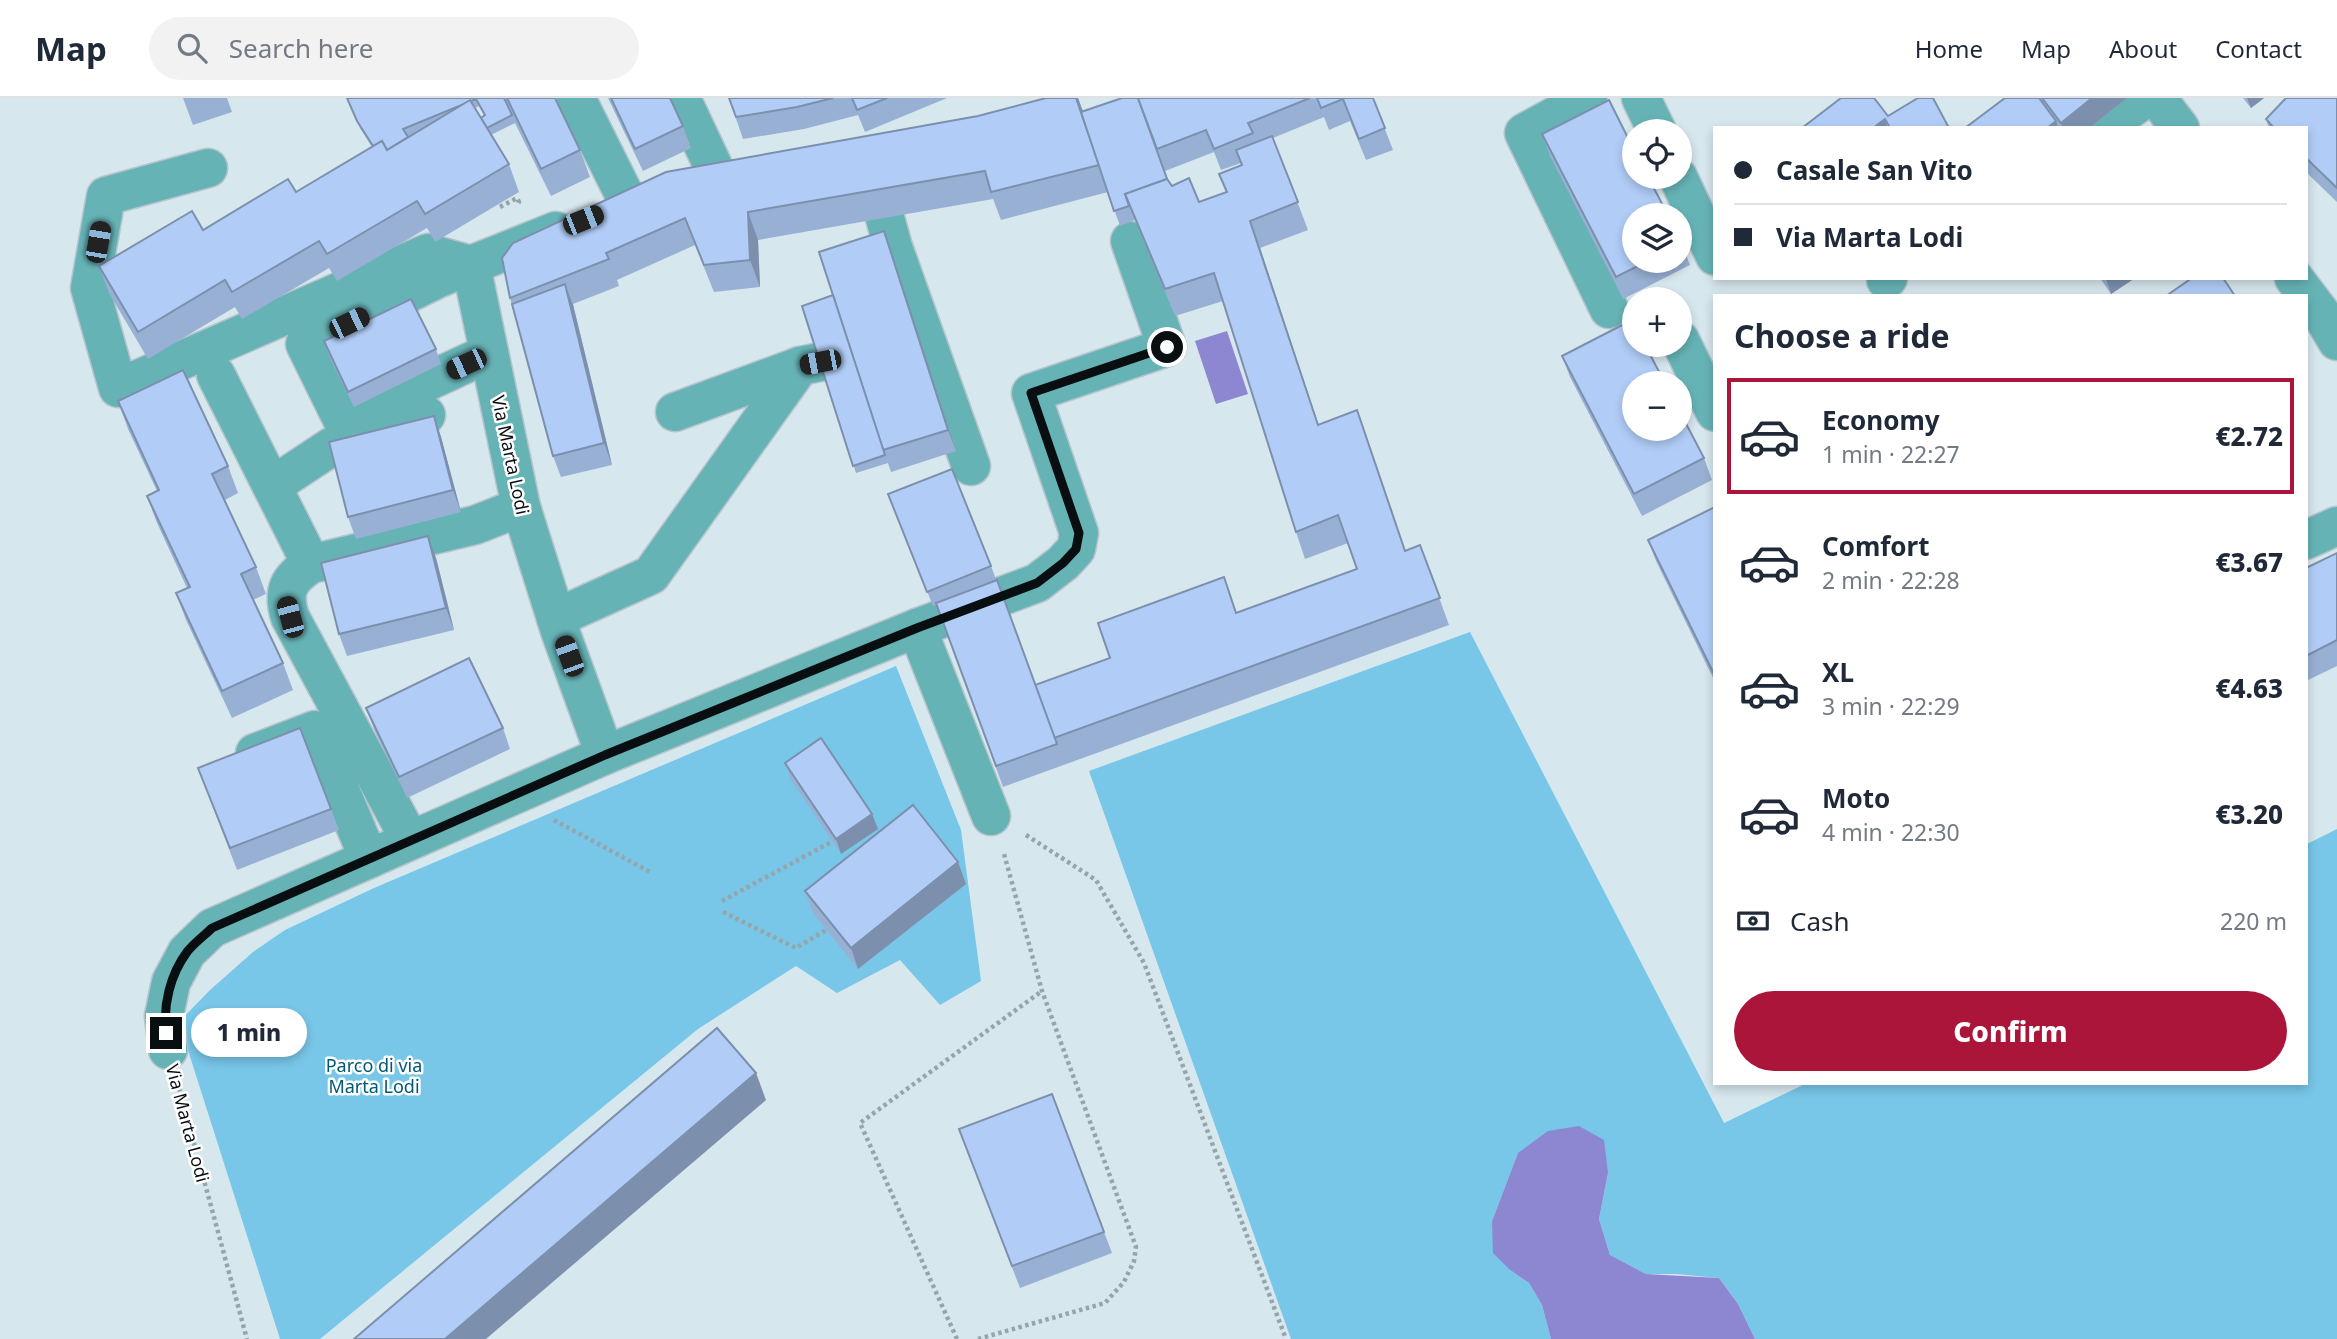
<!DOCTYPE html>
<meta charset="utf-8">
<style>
body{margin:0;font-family:"Noto Sans",sans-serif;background:#f2f2f3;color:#1f2937;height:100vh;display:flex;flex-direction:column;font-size:26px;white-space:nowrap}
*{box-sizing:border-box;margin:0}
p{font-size:23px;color:#747a83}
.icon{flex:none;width:38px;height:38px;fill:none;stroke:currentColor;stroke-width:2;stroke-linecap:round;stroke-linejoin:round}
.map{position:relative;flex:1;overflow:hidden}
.drawer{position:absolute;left:1713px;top:196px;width:595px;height:791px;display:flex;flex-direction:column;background:#fff;border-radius:0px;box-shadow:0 4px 10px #0003}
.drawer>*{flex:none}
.banner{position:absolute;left:1713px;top:28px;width:595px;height:154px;border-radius:0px;box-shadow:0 4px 10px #0003;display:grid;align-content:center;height:154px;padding:0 21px;background:#fff}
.tools{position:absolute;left:1622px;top:21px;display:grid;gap:14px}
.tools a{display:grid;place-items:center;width:70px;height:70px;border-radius:50%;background:#fff;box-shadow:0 4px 10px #0003;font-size:35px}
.end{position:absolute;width:32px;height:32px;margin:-16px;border:9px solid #090e11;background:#fff;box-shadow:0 0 0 4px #fff}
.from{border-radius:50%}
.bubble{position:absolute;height:49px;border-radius:24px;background:#fff;box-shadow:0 4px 10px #0003;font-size:23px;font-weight:800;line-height:49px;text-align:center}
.car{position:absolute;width:21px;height:42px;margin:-21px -10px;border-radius:9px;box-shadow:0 0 5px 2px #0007;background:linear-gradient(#222 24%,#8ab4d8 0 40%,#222 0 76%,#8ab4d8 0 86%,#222 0)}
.banner b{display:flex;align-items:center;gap:24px;height:66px;font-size:26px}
.banner b+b{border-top:2px solid #e0e1e3}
.banner i{width:18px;height:18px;background:#1f2937}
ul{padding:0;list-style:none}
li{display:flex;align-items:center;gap:21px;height:116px;margin:0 14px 10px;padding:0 7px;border:4px solid transparent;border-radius:0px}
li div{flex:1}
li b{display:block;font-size:26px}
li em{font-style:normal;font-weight:800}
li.active{border-color:#ab1539}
li>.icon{width:63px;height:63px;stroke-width:1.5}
h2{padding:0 21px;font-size:32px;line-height:84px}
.pay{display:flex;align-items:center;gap:18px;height:77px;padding:0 21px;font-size:26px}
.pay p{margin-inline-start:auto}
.primary-button{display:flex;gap:14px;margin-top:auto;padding:14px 21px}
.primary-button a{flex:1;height:80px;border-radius:42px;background:#ab1539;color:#fff;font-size:28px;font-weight:800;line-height:80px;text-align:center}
header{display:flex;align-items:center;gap:42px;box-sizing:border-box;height:98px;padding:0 35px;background:#fff;border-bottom:2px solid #e0e1e3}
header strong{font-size:33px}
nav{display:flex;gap:38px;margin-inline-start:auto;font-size:24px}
.search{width:490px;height:63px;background:#f2f2f3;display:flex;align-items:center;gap:18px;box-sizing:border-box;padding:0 24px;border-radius:38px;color:#747a83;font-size:26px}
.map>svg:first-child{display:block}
</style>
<header>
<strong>Map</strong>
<div class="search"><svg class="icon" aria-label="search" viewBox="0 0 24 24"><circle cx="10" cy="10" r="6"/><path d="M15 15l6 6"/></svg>Search here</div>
<nav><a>Home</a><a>Map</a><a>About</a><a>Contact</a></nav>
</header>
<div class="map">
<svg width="2337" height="1241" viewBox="0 0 2337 1241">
<rect width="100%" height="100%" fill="#d7e7ee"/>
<g fill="#78c6e8">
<polygon points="1470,534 1724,1025 1807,985 2306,985 2307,746 2337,731 2337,1241 1755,1241 1738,1206 1719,1180 1676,1176 1646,1176 1610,1157 1599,1121 1608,1075 1518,1055 1492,1123 1510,1172 1529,1185 1542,1207 1551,1241 1291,1241 1089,673"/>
<polygon points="896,568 961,732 981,883 940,907 900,862 837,895 796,868 698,931 320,1241 280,1241 179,924 209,893 253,854 285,832 374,790"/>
</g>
<g fill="#8d86d1">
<polygon points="1227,233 1248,296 1216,306 1195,243"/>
<polygon points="1579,1028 1604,1042 1608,1075 1599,1121 1610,1157 1646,1176 1719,1180 1738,1206 1755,1241 1551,1241 1542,1207 1529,1185 1510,1172 1493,1155 1492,1123 1518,1055 1548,1033"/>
</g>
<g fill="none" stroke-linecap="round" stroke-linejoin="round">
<g stroke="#b6c4cb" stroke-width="41">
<g id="minor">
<polyline points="576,0 628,104"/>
<polyline points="681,0 713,68"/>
<polyline points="1588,0 1524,35 1609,211"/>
<polyline points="1641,0 1657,33"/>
<polyline points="2157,0 2180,30"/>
<polyline points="2103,30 2146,0"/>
<polyline points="208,70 106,98 90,190 118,290 428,155 471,167 437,181 305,246 343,323 489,255"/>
<polyline points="1678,79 1715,158"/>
<polyline points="885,120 893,149 971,368"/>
<polyline points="2294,180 2322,217 2337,243"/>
<polyline points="1886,182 1888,180"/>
<polyline points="1680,242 1715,314"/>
<polyline points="216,277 311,466"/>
<polyline points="675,314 800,268"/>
<polyline points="272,388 331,349 426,317"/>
<polyline points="2306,442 2337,428"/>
<polyline points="556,520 651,477 800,268 820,264"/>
<polyline points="917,530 1037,485 1063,465 1076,451 1079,435 1031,295 1167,249 1130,143"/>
<polyline points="255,655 315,632 369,761"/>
<polyline points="605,657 917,530 991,718"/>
<path d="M410,742l-120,-223c-8,-26 -2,-38 21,-53l164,-39 46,-18"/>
<polyline points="168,952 164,918 171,884 187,854 212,830 605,657 560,533 521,409 471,167 556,133"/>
</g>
</g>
<g stroke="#97a4a9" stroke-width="4.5" stroke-dasharray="3.5 3.5" stroke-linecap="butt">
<polyline points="500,109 517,100 519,104 518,105"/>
<polyline points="554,722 652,775"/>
<polyline points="1026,737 1096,782 1144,865 1286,1241"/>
<polyline points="722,803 833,743"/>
<polyline points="723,814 796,850 826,832"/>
<polyline points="179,990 247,1241"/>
<polyline points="957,1241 860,1025 1042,893"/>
<polyline points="978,1241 1105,1205 1124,1184 1134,1163 1136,1149 1042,893 1004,756"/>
</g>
<use href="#minor" stroke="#66b3b6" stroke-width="38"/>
</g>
<g fill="#98b0d4" fill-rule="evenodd">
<polygon points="183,0 227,0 232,14 193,27"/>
<path d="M347,0h208l25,52 10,27 -39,19 -37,-75 1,2 -24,12 18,29 10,28 -84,50 -8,-14 -90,53 -8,-13 -87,51 -7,-12 -87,52 -39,-66 -10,-27 104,-36 93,-38 76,-45 -12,-19zM479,8l5,9 -3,3 -6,-10z"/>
<polygon points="608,0 670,0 683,28 691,50 643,73"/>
<polygon points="729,0 947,0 865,34 858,17 804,31 743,41"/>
<path d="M1078,0l5,13 39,-13h251l20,52 -27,10 -16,-39 -21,9 -5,-13 -51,21 35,92 -48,18 58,176 48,13 39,114 15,-6 29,80 -446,162 -66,-182 -4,1 -39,-97 97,57 44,119 322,-116 -9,-26 -43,16 -9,-27 -73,-231 -48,15 -40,-96 -15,6 -12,-34 -107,28 -8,-21 -235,41 2,47 -46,5 -19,-47 -78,35 2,6 -46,18 39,161 -51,12 -8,-21 -43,-158 -8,-40zM1150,31l15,42 49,-19 7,18 20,-7 1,2 -23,9 7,19 -27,9 -27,-16 -4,-6z"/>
<polygon points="2005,0 2127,0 2089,30 1965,30"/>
<polygon points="2243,0 2264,0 2251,10"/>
<polygon points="2337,0 2337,104 2306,74 2306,30 2269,30 2266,21"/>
<polygon points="1542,36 1634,163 1680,163 1680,141 1690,167 1623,201 1550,58"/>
<polygon points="884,133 956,353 891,374 888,365 856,375 802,208 833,197"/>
<polygon points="2100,180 2135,180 2111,196"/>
<polygon points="324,243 436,251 441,266 354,309 329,258"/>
<polygon points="1562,258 1704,360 1712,382 1642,418 1570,279"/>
<polygon points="118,303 228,368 238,395 225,402 256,469 266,496 253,502 283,565 293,592 232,620 186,522 176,495 187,490 157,425 147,398 157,393 128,331"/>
<polygon points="434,318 441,339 461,414 356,441 348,419"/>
<polygon points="1715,409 1715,584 1656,463 1648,442"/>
<polygon points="2337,455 2337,568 2306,583 2306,470"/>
<polygon points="436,460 454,532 347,558 339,536"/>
<polygon points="366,610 503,630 510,651 407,700 374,631"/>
<polygon points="785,665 872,716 878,731 841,756 790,680"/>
<polygon points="206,691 331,711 339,732 237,772"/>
<polygon points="966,786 858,871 813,815 805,793"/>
<polygon points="1052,996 1112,1155 1020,1190 959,1031"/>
</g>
<g fill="#7c90ad">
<polygon points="1076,0 1078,0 1085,20 1086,29"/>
<polygon points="2092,0 2127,0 2089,30 2063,30 2061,25"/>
<polygon points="2247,0 2264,0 2251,10"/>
<polygon points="1885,21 1888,30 1873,30"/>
<polygon points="2056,23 2058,30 2047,30"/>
<polygon points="748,114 758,142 760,189 750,162"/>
<polygon points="1250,123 1260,150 1327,354"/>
<polygon points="884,133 892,155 956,353 948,332"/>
<polygon points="2107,180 2135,180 2111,196 2106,181"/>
<polygon points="565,186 573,207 612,367 604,345"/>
<polygon points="434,318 441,339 461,414 453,392"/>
<polygon points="428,438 436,460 454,532 446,510"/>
<polygon points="872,716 878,731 841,756 836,741"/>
<polygon points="958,764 966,786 858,871 851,850"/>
<polygon points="756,975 766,1002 486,1241 445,1241"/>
</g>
<g fill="#b1cdf7" stroke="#7c90ad" stroke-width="2">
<polygon points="347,0 504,0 512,17 487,30 481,20 485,17 476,1 403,31 408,39 387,52 382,43 373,48 357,23"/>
<polygon points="507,0 555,0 580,52 541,71"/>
<polygon points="611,0 670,0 683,28 635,51"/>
<polygon points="729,0 833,0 797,9 736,19"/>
<polygon points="852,0 887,0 857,12"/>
<polygon points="1046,0 1076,0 1099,67 991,94 985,73 748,114 750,162 704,167 685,120 606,155 609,161 510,200 502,160 513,145 666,74 978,18"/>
<polygon points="1122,0 1138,0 1167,81 1125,96 1129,108 1114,113 1081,14"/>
<polygon points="1138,0 1310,0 1248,25 1253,35 1214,51 1206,32 1157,51"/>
<polygon points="1317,0 1373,0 1385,30 1359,41 1343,1 1321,10"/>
<polygon points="1841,0 1874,0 1888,18 1918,0 1933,0 1949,30 1890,30 1885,21 1873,30 1802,30"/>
<polygon points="2005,0 2039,0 2056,23 2047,30 1965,30"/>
<polygon points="2042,0 2092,0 2061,25"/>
<polygon points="2286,0 2337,0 2337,90 2306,60 2306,30 2274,30 2266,21"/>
<polygon points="470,2 509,66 425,116 417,103 327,156 319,143 232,194 225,182 138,234 99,168 192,113 203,132 288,81 296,94 382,43 387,52"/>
<polygon points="1609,2 1634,52 1634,79 1648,79 1668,117 1634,117 1634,163 1648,163 1616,179 1542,36"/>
<polygon points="1272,38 1298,104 1250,123 1318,327 1357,312 1405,453 1420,447 1440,500 1054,640 1035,587 1110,560 1098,525 1224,479 1236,515 1357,471 1338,417 1296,434 1214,175 1165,191 1125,96 1167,81 1172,88 1189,80 1199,104 1227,94 1219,76 1242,67 1236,52"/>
<polygon points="884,133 948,332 883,352 819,154"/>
<polygon points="2192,180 2223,180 2235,198 2166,198"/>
<polygon points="565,186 604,345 553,358 512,206"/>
<polygon points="833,197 885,357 853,368 802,208"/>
<polygon points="411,201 436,251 348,294 324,243"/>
<polygon points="1632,222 1634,227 1634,247 1645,247 1665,285 1634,285 1634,331 1680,331 1680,314 1704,360 1634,396 1562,258"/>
<polygon points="183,272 228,368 212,376 256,469 241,476 283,565 222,593 176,495 190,489 147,398 159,392 118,303"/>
<polygon points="434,318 453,392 348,419 329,344"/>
<polygon points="952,371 991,468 927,494 888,396"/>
<polygon points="1715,409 1715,578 1648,442"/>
<polygon points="428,438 446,510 339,536 321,465"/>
<polygon points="2337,455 2337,542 2306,558 2306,470"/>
<polygon points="997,482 1057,646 996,668 936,505"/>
<polygon points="469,560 503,630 399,679 366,610"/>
<polygon points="300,630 331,711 230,750 198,670"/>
<polygon points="821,640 872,716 836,741 785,665"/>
<polygon points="913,707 958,764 851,850 805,793"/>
<polygon points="717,930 756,975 445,1241 354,1241"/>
<polygon points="1052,996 1104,1134 1012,1168 959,1031"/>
</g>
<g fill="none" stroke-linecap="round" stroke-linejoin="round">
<path stroke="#090e11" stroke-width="9" d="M166,935c-3,-28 4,-58 21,-81 7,-9 17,-16 25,-24l393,-173 312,-127 120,-45 26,-20 13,-14 3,-16 -48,-140 136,-46"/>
</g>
<g text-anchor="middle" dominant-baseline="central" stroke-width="5" stroke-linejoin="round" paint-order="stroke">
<g font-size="18" fill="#090e11" stroke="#fff">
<text transform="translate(511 357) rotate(78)">Via Marta Lodi</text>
<text transform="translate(188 1025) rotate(75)">Via Marta Lodi</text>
</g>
<g font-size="18" fill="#005874" stroke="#fff">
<text x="374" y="967">Parco di via<tspan x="374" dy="21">Marta Lodi</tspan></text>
</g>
</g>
</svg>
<div class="tools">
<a><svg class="icon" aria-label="locate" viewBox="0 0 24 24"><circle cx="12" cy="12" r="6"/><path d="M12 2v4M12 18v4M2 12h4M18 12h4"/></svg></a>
<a><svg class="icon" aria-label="layers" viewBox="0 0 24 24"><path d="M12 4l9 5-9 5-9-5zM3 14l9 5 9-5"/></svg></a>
<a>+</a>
<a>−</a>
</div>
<i class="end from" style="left:1167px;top:249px"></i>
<i class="end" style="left:166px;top:935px"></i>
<div class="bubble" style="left:191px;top:910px;width:116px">1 min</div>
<i class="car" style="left:583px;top:122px;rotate:68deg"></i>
<i class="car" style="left:98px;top:144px;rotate:10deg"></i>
<i class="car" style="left:349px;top:225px;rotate:64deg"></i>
<i class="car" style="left:820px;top:264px;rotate:259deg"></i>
<i class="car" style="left:466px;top:266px;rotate:245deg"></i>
<i class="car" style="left:290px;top:519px;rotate:345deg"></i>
<i class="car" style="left:569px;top:558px;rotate:340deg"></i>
<div class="banner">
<b><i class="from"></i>Casale San Vito</b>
<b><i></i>Via Marta Lodi</b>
</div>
<section class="drawer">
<h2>Choose a ride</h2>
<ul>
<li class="active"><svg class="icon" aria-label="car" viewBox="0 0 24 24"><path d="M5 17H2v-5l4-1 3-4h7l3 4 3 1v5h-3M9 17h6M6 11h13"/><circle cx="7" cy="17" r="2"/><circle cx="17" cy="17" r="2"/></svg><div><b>Economy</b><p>1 min · 22:27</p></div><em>€2.72</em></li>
<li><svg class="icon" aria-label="car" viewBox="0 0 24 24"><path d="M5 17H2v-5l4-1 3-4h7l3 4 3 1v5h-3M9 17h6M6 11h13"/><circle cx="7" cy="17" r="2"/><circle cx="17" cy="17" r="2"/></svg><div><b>Comfort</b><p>2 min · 22:28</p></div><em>€3.67</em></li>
<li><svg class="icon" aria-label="car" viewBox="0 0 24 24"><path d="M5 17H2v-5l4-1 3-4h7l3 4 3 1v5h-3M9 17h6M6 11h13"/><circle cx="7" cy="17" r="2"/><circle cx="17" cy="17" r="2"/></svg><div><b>XL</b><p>3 min · 22:29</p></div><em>€4.63</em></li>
<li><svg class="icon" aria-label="car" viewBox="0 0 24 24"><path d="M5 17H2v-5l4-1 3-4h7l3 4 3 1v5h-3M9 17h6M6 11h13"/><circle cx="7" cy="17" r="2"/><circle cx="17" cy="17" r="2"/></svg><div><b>Moto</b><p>4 min · 22:30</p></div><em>€3.20</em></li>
</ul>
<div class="pay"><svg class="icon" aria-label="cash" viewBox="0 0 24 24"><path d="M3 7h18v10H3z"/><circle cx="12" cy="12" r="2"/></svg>Cash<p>220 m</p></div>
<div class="primary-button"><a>Confirm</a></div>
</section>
</div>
